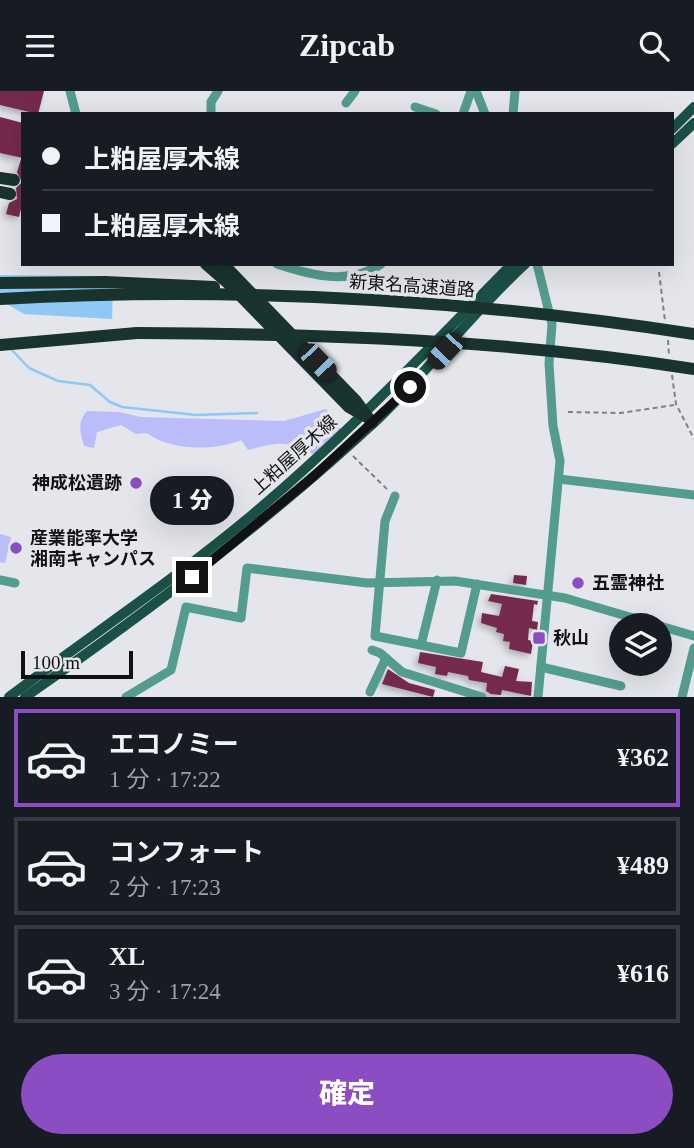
<!DOCTYPE html>
<html lang="ja">
<meta charset="utf-8">
<style>
body{margin:0;font-family:"Times New Roman","Noto Sans JP",serif;background:#242831;color:#f1f3f6;height:100vh;display:flex;flex-direction:column;font-size:26px;white-space:nowrap}
*{box-sizing:border-box;margin:0}
p{font-size:23px;color:#9ea1a6}
.icon{flex:none;width:38px;height:38px;fill:none;stroke:currentColor;stroke-width:2;stroke-linecap:round;stroke-linejoin:round}
.map{position:relative;height:606px;overflow:hidden}
.panel{display:flex;flex-direction:column;background:#171b24;flex:1}
.panel>*{flex:none}
.banner{position:absolute;left:21px;top:21px;width:653px;height:154px;border-radius:0px;box-shadow:0 7px 28px #0002;display:grid;align-content:center;height:154px;padding:0 21px;background:#171b24}
.buttons{position:absolute;left:609px;top:522px;display:grid;gap:14px}
.buttons a{display:grid;place-items:center;width:63px;height:63px;border-radius:50%;background:#171b24;box-shadow:0 7px 28px #0002;font-size:35px}
.scale{position:absolute;left:21px;bottom:18px;width:112px;box-sizing:border-box;padding-left:7px;border:4px solid #111213;border-top:0;font-size:19px;line-height:24px;white-space:nowrap;color:#111213;-webkit-text-stroke:5px #e5e6eb;paint-order:stroke}
.end{position:absolute;width:32px;height:32px;margin:-16px;border:9px solid #111213;background:#fff;box-shadow:0 0 0 4px #fff}
.from{border-radius:50%}
.bubble{position:absolute;height:49px;border-radius:24px;background:#171b24;box-shadow:0 7px 28px #0002;font-size:23px;font-weight:800;line-height:49px;text-align:center}
.car{position:absolute;width:21px;height:42px;margin:-21px -10px;border-radius:9px;box-shadow:0 0 5px 2px #0007;background:linear-gradient(#222 24%,#8ab4d8 0 40%,#222 0 76%,#8ab4d8 0 86%,#222 0)}
.banner b{display:flex;align-items:center;gap:24px;height:66px;font-size:26px}
.banner b+b{border-top:2px solid #363941}
.banner i{width:18px;height:18px;background:#f1f3f6}
ul{padding:12px 0 0;list-style:none}
li{display:flex;align-items:center;gap:21px;height:98px;margin:0 14px 10px;padding:0 7px;border:4px solid #363941;border-radius:0px}
li div{flex:1}
li b{display:block;font-size:26px}
li em{font-style:normal;font-weight:800}
li.current{border-color:#8d4dc2}
li>.icon{width:63px;height:63px;stroke-width:1.5}
.action{display:flex;gap:14px;margin-top:auto;padding:14px 21px}
.action a{flex:1;height:80px;border-radius:42px;background:#8d4dc2;color:#fff;font-size:28px;font-weight:800;line-height:80px;text-align:center}
header{display:flex;justify-content:space-between;align-items:center;height:91px;padding:0 21px;background:#171b24;font-size:32px;font-weight:800}
.map>svg:first-child{display:block}
</style>
<header><svg class="icon" aria-label="menu" viewBox="0 0 24 24"><path d="M4 6h16M4 12h16M4 18h16"/></svg>Zipcab<svg class="icon" aria-label="search" viewBox="0 0 24 24"><circle cx="10" cy="10" r="6"/><path d="M15 15l6 6"/></svg></header>
<div class="map">
<svg width="694" height="606" viewBox="0 0 694 606">
<defs>
<filter id="shadow"><feDropShadow dx="-3" dy="3" stdDeviation="3.5" flood-color="#0004"/></filter>
</defs>
<rect width="100%" height="100%" fill="#e5e6eb"/>
<g fill="#bbbcfa">
<path d="M326,318l14,14v9l-26,23c-26,-16 -38,-12 -66,-5l-7,-10c-26,11 -71,11 -94,-7l-11,1 -15,-9 -24,7 -3,16 -10,-2c-4,-13 -7,-24 3,-35l32,1 22,5 143,4z"/>
<polygon points="0,443 11,446 5,472 0,471"/>
</g>
<polygon fill="#8fc7f5" points="0,184 105,185 113,196 112,228 24,223 0,209"/>
<g fill="none" stroke-linecap="round" stroke-linejoin="round">
<polyline stroke="#8fc7f5" stroke-width="2.5" points="11,258 29,277 58,290 90,294 110,311 122,316 196,324 257,322"/>
</g>
<g fill="#752c4e" filter="url(#shadow)">
<polygon points="0,0 44,0 38,23 0,14"/>
<polygon points="0,26 23,32 23,67 0,62"/>
<polygon points="21,68 23,68 23,110 19,126 6,123 9,112 17,108 16,97 22,91 17,81"/>
<polygon points="514,484 527,485 526,494 513,492"/>
<polygon points="491,503 538,510 537,514 534,513 532,530 538,531 537,539 529,537 528,549 533,550 531,563 509,558 510,551 503,550 504,543 496,541 497,537 481,532 482,522 499,525 502,513 488,510"/>
<polygon points="420,561 483,571 481,581 502,586 505,575 519,578 516,590 532,591 531,605 502,599 501,604 491,603 486,600 487,592 469,589 468,585 448,581 447,585 435,583 436,576 418,572"/>
<polygon points="388,578 409,592 435,599 433,606 382,593"/>
</g>
<g fill="none" stroke-linecap="round" stroke-linejoin="round">
<g stroke="#808184" stroke-width="2" stroke-dasharray="5 3.5" stroke-linecap="butt">
<polyline points="659,181 665,230"/>
<polyline points="668,249 669,265"/>
<polyline points="672,284 676,313 694,348"/>
<polyline points="568,321 620,322 674,314"/>
<polyline points="353,365 389,400"/>
</g>
<g stroke="#549c8e" stroke-width="9">
<polyline points="70,0 76,23"/>
<polyline points="476,0 485,23"/>
<polyline points="346,12 355,0"/>
<polyline points="415,16 436,23"/>
<polyline points="211,23 211,11 218,0"/>
<polyline points="463,23 471,0"/>
<polyline points="513,23 515,0"/>
<path d="M277,173c33,11 73,22 104,0"/>
<polyline points="537,173 552,233 549,272 553,335 560,370 538,606"/>
<polyline points="559,388 694,404"/>
<polyline points="395,405 385,430 375,545 461,562 477,493"/>
<polyline points="0,489 15,492"/>
<polyline points="660,535 694,545"/>
<polyline points="421,554 437,489"/>
<polyline points="372,559 380,562 402,581 482,606"/>
<polyline points="541,576 621,595"/>
<polyline points="370,601 386,567"/>
<polyline points="126,606 171,579 186,516 241,527 247,477 367,492 455,490 565,507 657,534"/>
<polyline points="682,606 694,557"/>
</g>
<g stroke="#1b5046" stroke-width="10">
<polyline points="672,38 694,16"/>
<polyline points="672,53 694,32"/>
<path d="M9,606c81,-61 165,-117 243,-182 93,-78 175,-165 260,-251"/>
<path d="M25,606c125,-87 243,-176 354,-279 51,-49 94,-106 146,-154"/>
</g>
<g stroke="#19332e" stroke-width="12">
<polyline points="0,87 14,89"/>
<polyline points="0,101 10,103"/>
<polyline points="206,173 229,193 349,316 365,325"/>
<polyline points="223,173 356,310 372,332"/>
<polyline points="0,254 137,242"/>
</g>
<g stroke="#19332e" stroke-width="12">
<polyline points="0,192 105,191 214,196"/>
<path d="M0,208c231,-13 465,0 694,35"/>
<path d="M137,242c186,1 373,7 557,36"/>
</g>
</g>
<g fill="none" stroke-linecap="round" stroke-linejoin="round">
<polyline stroke="#111213" stroke-width="9" points="192,486 314,385 410,296"/>
</g>
<g fill="#8d4dc2" stroke="#e5e6eb" stroke-width="2.5">
<circle cx="136" cy="392" r="7"/>
<circle cx="16" cy="457" r="7"/>
<circle cx="578" cy="492" r="7"/>
<rect x="532" y="540" width="14" height="14" rx="3.5"/>
</g>
<g text-anchor="middle" dominant-baseline="central" stroke-width="7" stroke-linejoin="round" paint-order="stroke">
<g font-size="18" fill="#111213" stroke="#e5e6eb">
<text transform="translate(412 195) rotate(4)">新東名高速道路</text>
<text transform="translate(294 364) rotate(-42)">上粕屋厚木線</text>
</g>
<g font-size="18" font-weight="bold" fill="#111213" stroke="#e5e6eb" text-anchor="start">
<text x="122" y="392" text-anchor="end">神成松遺跡</text>
<text x="30" y="447">産業能率大学<tspan x="30" dy="21">湘南キャンパス</tspan></text>
<text x="592" y="492">五霊神社</text>
<text x="553" y="547">秋山</text>
</g>
</g>
</svg>
<div class="buttons">
<a><svg class="icon" aria-label="layers" viewBox="0 0 24 24"><path d="M12 4l9 5-9 5-9-5zM3 14l9 5 9-5"/></svg></a>
</div>
<div class="scale">100 m</div>
<i class="end from" style="left:410px;top:296px"></i>
<i class="end" style="left:192px;top:486px"></i>
<div class="bubble" style="left:150px;top:385px;width:84px">1 分</div>
<i class="car" style="left:445px;top:260px;rotate:223deg"></i>
<i class="car" style="left:318px;top:271px;rotate:136deg"></i>
<div class="banner">
<b><i class="from"></i>上粕屋厚木線</b>
<b><i></i>上粕屋厚木線</b>
</div>
</div>
<section class="panel">
<ul>
<li class="current"><svg class="icon" aria-label="car" viewBox="0 0 24 24"><path d="M5 17H2v-5l4-1 3-4h7l3 4 3 1v5h-3M9 17h6M6 11h13"/><circle cx="7" cy="17" r="2"/><circle cx="17" cy="17" r="2"/></svg><div><b>エコノミー</b><p>1 分 · 17:22</p></div><em>¥362</em></li>
<li><svg class="icon" aria-label="car" viewBox="0 0 24 24"><path d="M5 17H2v-5l4-1 3-4h7l3 4 3 1v5h-3M9 17h6M6 11h13"/><circle cx="7" cy="17" r="2"/><circle cx="17" cy="17" r="2"/></svg><div><b>コンフォート</b><p>2 分 · 17:23</p></div><em>¥489</em></li>
<li><svg class="icon" aria-label="car" viewBox="0 0 24 24"><path d="M5 17H2v-5l4-1 3-4h7l3 4 3 1v5h-3M9 17h6M6 11h13"/><circle cx="7" cy="17" r="2"/><circle cx="17" cy="17" r="2"/></svg><div><b>XL</b><p>3 分 · 17:24</p></div><em>¥616</em></li>
</ul>
<div class="action"><a>確定</a></div>
</section>
